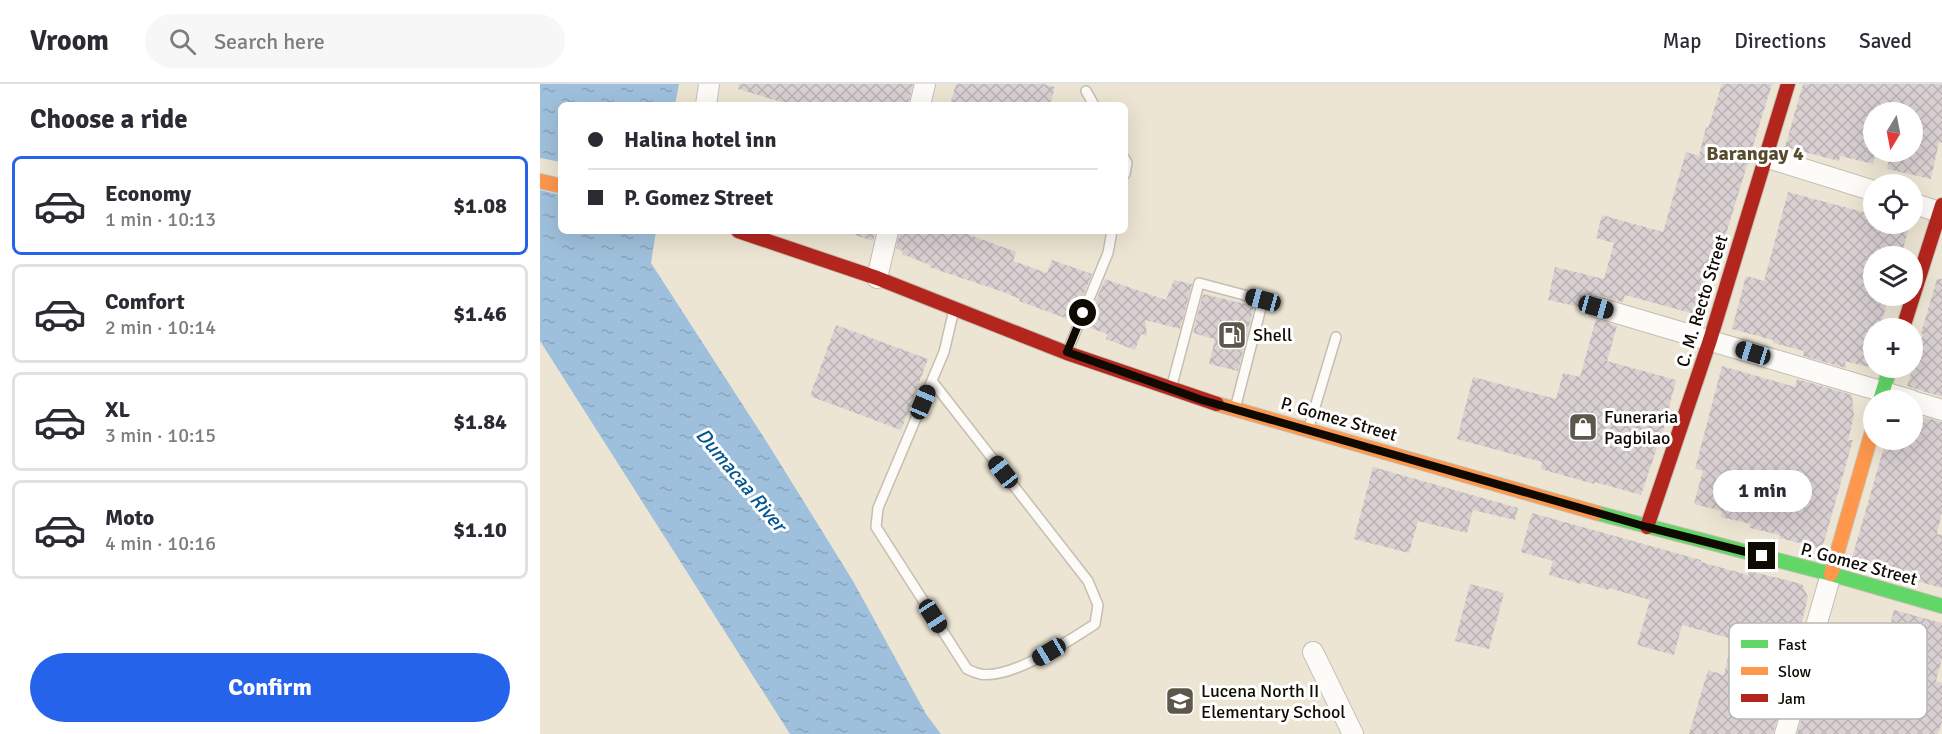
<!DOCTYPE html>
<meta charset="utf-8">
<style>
body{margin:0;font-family:Signika,sans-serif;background:#f7f7f7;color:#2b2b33;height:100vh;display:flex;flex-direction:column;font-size:22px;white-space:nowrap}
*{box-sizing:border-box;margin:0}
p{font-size:20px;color:#7c7c81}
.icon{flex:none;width:33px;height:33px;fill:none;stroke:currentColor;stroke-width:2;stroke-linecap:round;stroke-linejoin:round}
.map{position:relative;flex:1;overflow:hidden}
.sheet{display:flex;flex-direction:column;background:#fff;width:540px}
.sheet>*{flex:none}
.top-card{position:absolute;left:18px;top:18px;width:570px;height:132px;border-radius:9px;box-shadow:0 6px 24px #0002;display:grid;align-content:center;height:132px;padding:0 30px;background:#fff}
.needle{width:39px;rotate:190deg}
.controls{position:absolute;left:1323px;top:18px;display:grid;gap:12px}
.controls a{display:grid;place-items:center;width:60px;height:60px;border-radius:50%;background:#fff;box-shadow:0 6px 24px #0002;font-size:30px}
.end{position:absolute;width:27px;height:27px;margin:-14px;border:8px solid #100b02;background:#fff;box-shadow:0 0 0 3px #fff}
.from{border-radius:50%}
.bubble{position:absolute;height:42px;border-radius:21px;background:#fff;box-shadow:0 6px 24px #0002;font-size:20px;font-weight:800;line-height:42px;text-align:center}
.car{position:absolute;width:18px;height:36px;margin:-18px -9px;border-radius:8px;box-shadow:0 0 4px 2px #0007;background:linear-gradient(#222 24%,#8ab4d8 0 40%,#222 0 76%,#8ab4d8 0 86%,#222 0)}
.top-card b{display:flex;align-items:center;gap:21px;height:57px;font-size:22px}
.top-card b+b{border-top:2px solid #e1e1e2}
.top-card i{width:15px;height:15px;background:#2b2b33}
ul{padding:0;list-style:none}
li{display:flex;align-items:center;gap:18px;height:99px;margin:0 12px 9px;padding:0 18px;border:3px solid #e1e1e2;border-radius:9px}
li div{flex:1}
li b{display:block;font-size:22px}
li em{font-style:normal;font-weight:800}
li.selected{border-color:#2563eb}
li>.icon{width:54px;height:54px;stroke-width:1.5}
h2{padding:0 30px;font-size:27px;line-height:72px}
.button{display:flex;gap:12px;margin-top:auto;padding:12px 30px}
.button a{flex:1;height:69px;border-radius:36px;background:#2563eb;color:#fff;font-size:24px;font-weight:800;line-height:69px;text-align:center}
header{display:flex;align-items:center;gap:36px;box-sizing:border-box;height:84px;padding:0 30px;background:#fff;border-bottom:2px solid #e1e1e2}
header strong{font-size:28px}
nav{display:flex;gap:33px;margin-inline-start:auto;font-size:21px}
.search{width:420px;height:54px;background:#f7f7f7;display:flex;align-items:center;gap:15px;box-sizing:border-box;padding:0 21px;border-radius:33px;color:#7c7c81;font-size:22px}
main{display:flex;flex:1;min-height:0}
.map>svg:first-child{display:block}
</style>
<header>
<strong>Vroom</strong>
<div class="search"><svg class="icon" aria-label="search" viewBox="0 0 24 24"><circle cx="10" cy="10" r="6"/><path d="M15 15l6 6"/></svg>Search here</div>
<nav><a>Map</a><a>Directions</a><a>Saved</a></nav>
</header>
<main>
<section class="sheet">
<h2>Choose a ride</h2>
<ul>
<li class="selected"><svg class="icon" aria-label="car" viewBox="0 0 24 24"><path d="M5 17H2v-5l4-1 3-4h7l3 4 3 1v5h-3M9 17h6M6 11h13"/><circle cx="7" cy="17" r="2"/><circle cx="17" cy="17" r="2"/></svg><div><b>Economy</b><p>1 min · 10:13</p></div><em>$1.08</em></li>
<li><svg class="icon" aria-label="car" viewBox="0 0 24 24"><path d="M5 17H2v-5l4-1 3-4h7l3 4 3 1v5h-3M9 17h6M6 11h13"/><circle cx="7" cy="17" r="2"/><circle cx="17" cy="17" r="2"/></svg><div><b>Comfort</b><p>2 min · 10:14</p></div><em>$1.46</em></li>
<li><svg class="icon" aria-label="car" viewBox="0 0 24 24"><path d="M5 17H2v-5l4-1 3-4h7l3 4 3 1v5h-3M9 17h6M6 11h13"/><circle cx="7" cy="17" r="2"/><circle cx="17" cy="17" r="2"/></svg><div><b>XL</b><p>3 min · 10:15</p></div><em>$1.84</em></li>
<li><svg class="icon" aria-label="car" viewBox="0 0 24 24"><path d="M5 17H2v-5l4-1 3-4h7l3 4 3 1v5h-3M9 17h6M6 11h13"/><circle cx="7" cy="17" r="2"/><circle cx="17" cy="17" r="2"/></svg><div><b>Moto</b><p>4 min · 10:16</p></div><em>$1.10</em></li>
</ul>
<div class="button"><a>Confirm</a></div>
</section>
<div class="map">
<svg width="1402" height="650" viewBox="0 0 1402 650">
<defs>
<pattern id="water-ripples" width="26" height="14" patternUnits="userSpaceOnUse" patternTransform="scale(1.5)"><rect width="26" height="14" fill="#9fc0dc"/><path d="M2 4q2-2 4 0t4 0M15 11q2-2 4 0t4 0" fill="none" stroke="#88a4bb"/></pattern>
<pattern id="building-cross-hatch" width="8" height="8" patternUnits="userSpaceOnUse" patternTransform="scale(1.5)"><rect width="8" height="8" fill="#d9d0d2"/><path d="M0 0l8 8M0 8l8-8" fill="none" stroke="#b9b1b3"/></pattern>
</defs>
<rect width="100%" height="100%" fill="#ede5d3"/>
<polygon fill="url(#water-ripples)" points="0,0 139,0 135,21 21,21 21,147 116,147 111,179 228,360 313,497 386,630 401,650 250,650 0,257"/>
<polygon fill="#ede5d3" points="0,74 21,78 21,111 0,106"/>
<g fill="url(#building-cross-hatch)">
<polygon points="199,0 373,0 368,21 288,21 273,17 271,21 251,21 198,5"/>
<polygon points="416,0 503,0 515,3 510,21 410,21"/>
<polygon points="1182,0 1232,0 1174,189 1170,188 1158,231 1085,211 1083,218 1059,211 1053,212 1047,215 1044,224 1008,216 1015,183 1064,195 1074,159 1056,154 1062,131 1123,148 1146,68 1159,72 1166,43 1168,44"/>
<polygon points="1263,0 1402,0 1402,59 1399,58 1391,95 1347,85 1350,68 1372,68 1372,28 1334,28 1334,80 1300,72 1299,77 1245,63"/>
<polygon points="1248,108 1334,131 1334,140 1370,140 1361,172 1334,172 1334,212 1349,212 1340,244 1334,244 1334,267 1329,283 1305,277 1306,284 1263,272 1264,267 1233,259 1233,256 1192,245 1206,192 1224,197"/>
<polygon points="316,147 336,147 333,157 315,151"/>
<polygon points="360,147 419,147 476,168 473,177 507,189 512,176 552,190 533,237 479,217 480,215 463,208 389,183 390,181 362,170 363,167 356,164"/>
<polygon points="565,195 626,216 634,196 652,200 640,245 605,236 607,252 601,250 595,266 566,255 567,250 545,242"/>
<polygon points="1397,195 1402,195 1402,313 1367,302 1383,250 1381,249"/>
<polygon points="663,210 714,222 698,287 669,280 675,255 653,249"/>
<polygon points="1056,235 1077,242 1067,277 1136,296 1125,340 1101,411 1055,398 1054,400 1001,385 1002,378 917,355 933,293 1016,315 1023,289 1040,293"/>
<polygon points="296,241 388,275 361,346 270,312"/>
<polygon points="1182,282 1255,303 1257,295 1312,311 1314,332 1308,356 1313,356 1282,465 1240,454 1240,451 1210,444 1211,440 1181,433 1182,427 1154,420 1163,386 1155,385"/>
<polygon points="1372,330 1402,338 1402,428 1397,450 1402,451 1402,504 1362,493 1363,488 1312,474 1346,356 1372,356"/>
<polygon points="833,383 978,424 975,436 933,426 927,449 878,437 869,469 814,455"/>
<polygon points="992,429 1161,476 1161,478 1208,491 1209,487 1262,500 1268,513 1254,570 1255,570 1233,650 1149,650 1168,586 1184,591 1192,555 1142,541 1134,571 1097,561 1110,516 1069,504 1068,506 1041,498 1041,500 1009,491 1013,477 981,468"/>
<polygon points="930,500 964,509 949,565 915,557"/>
<polygon points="1354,526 1402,539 1402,574 1396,597 1402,599 1402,637 1398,650 1257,650 1278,577 1336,595"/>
</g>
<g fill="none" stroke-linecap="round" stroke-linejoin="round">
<g stroke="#c5beb1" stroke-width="12">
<g id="lane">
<polyline points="546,7 554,21"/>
<polyline points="585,75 587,79 585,90"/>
<polyline points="528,266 568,169 572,147"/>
<path d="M392,297l156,200 10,24 -3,19c-25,16 -84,56 -115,50 -4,-1 -9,-3 -13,-5l-91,-142 2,-19 66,-156 9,-38"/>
<polyline points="632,301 659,199 723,216 696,321"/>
<polyline points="769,343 796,253"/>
</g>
</g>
<g stroke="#c5beb1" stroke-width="22">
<g id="street">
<polyline points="166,21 169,0"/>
<polyline points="380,21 385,0"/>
<polyline points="1225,73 1334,107"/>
<polyline points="1372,119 1402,129"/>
<polyline points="337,194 348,147"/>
<polyline points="1056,223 1371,316"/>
<polyline points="1372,317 1402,326"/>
<polyline points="773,568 813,650"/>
<polyline points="1245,650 1291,490"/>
</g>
</g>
<g stroke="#c5beb1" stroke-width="16">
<g id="fast">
<polyline points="1340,316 1350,284"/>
<polyline points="1057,429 1291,490 1402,522"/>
</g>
</g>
<g stroke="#c5beb1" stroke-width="16">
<g id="slow">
<polyline points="0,97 21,102"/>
<polyline points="677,320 1057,429"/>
<polyline points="1291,490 1334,341"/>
</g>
</g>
<g stroke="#c5beb1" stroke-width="16">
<g id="jam">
<polyline points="198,147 337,194 527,269 677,320"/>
<polyline points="1363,244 1402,121"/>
<polyline points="1107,443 1170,256 1248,0"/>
</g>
</g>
<use href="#lane" stroke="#fcfbf8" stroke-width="9"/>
<use href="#street" stroke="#fcfbf8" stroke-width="20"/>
<use href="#fast" stroke="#63d668" stroke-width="14"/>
<use href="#slow" stroke="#ff974d" stroke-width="14"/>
<use href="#jam" stroke="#b3261e" stroke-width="14"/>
</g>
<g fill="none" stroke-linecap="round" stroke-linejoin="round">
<polyline stroke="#100b02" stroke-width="8" points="543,229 527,268 662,316 1107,443 1222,472"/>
</g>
<defs>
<g id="fuel-square" transform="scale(1.5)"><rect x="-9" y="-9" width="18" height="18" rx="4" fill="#5d574b" stroke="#fff"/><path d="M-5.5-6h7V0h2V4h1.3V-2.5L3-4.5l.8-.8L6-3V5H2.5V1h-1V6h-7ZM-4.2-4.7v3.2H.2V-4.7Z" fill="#fff"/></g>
<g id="shop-square" transform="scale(1.5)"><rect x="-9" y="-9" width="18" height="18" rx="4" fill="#5d574b" stroke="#fff"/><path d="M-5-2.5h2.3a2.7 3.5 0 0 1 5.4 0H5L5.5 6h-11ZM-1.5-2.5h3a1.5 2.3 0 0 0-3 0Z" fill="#fff"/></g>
<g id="school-square" transform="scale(1.5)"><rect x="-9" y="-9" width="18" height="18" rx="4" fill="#5d574b" stroke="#fff"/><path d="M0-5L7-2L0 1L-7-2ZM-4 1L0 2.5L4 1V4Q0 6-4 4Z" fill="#fff"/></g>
</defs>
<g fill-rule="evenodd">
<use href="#fuel-square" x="692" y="251"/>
<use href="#shop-square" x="1043" y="343"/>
<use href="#school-square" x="640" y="617"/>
</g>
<g text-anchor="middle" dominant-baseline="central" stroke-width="6" stroke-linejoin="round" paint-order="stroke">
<g font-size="18" fill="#100b02" stroke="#fff">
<text transform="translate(1162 217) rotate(-73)">C. M. Recto Street</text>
<text transform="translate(799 335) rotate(16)">P. Gomez Street</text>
<text transform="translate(1319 480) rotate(15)">P. Gomez Street</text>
</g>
<g font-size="18" fill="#100b02" stroke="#fff" text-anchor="start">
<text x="713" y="251">Shell</text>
<text x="1064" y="333">Funeraria<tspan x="1064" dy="21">Pagbilao</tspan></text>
<text x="661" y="607">Lucena North II<tspan x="661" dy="21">Elementary School</tspan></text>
</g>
<g font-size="20" font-weight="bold" fill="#584c2f" stroke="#fff">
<text x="1215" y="69">Barangay 4</text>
</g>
<g font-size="20" font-style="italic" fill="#015791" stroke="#fff">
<text transform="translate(201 396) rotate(50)">Dumacaa River</text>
</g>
</g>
<rect x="1189" y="539" width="198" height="96" rx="9" fill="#fff" stroke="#b7b6b3" stroke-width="1.5"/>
<rect x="1201" y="556" width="27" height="8" fill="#63d668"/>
<rect x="1201" y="583" width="27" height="8" fill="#ff974d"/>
<rect x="1201" y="610" width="27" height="8" fill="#b3261e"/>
<g font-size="16" fill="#100b02">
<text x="1238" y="566">Fast</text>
<text x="1238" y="593">Slow</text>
<text x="1238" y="620">Jam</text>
</g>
</svg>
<div class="controls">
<a><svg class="needle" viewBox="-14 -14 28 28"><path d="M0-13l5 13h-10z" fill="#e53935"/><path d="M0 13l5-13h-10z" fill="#7c7c81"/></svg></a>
<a><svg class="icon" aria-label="locate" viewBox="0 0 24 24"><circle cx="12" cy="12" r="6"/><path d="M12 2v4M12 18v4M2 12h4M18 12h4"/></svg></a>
<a><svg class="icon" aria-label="layers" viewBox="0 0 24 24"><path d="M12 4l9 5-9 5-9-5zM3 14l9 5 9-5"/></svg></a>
<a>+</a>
<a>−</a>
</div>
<i class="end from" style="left:543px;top:229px"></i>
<i class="end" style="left:1222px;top:472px"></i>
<div class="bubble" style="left:1173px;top:386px;width:99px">1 min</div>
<i class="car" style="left:723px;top:216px;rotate:285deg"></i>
<i class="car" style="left:1056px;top:223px;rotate:106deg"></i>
<i class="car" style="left:1213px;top:269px;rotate:287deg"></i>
<i class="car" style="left:383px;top:318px;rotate:23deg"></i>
<i class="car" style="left:463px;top:388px;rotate:322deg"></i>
<i class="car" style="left:393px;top:532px;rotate:147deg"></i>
<i class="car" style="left:509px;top:568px;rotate:239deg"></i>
<div class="top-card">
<b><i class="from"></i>Halina hotel inn</b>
<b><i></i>P. Gomez Street</b>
</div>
</div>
</main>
